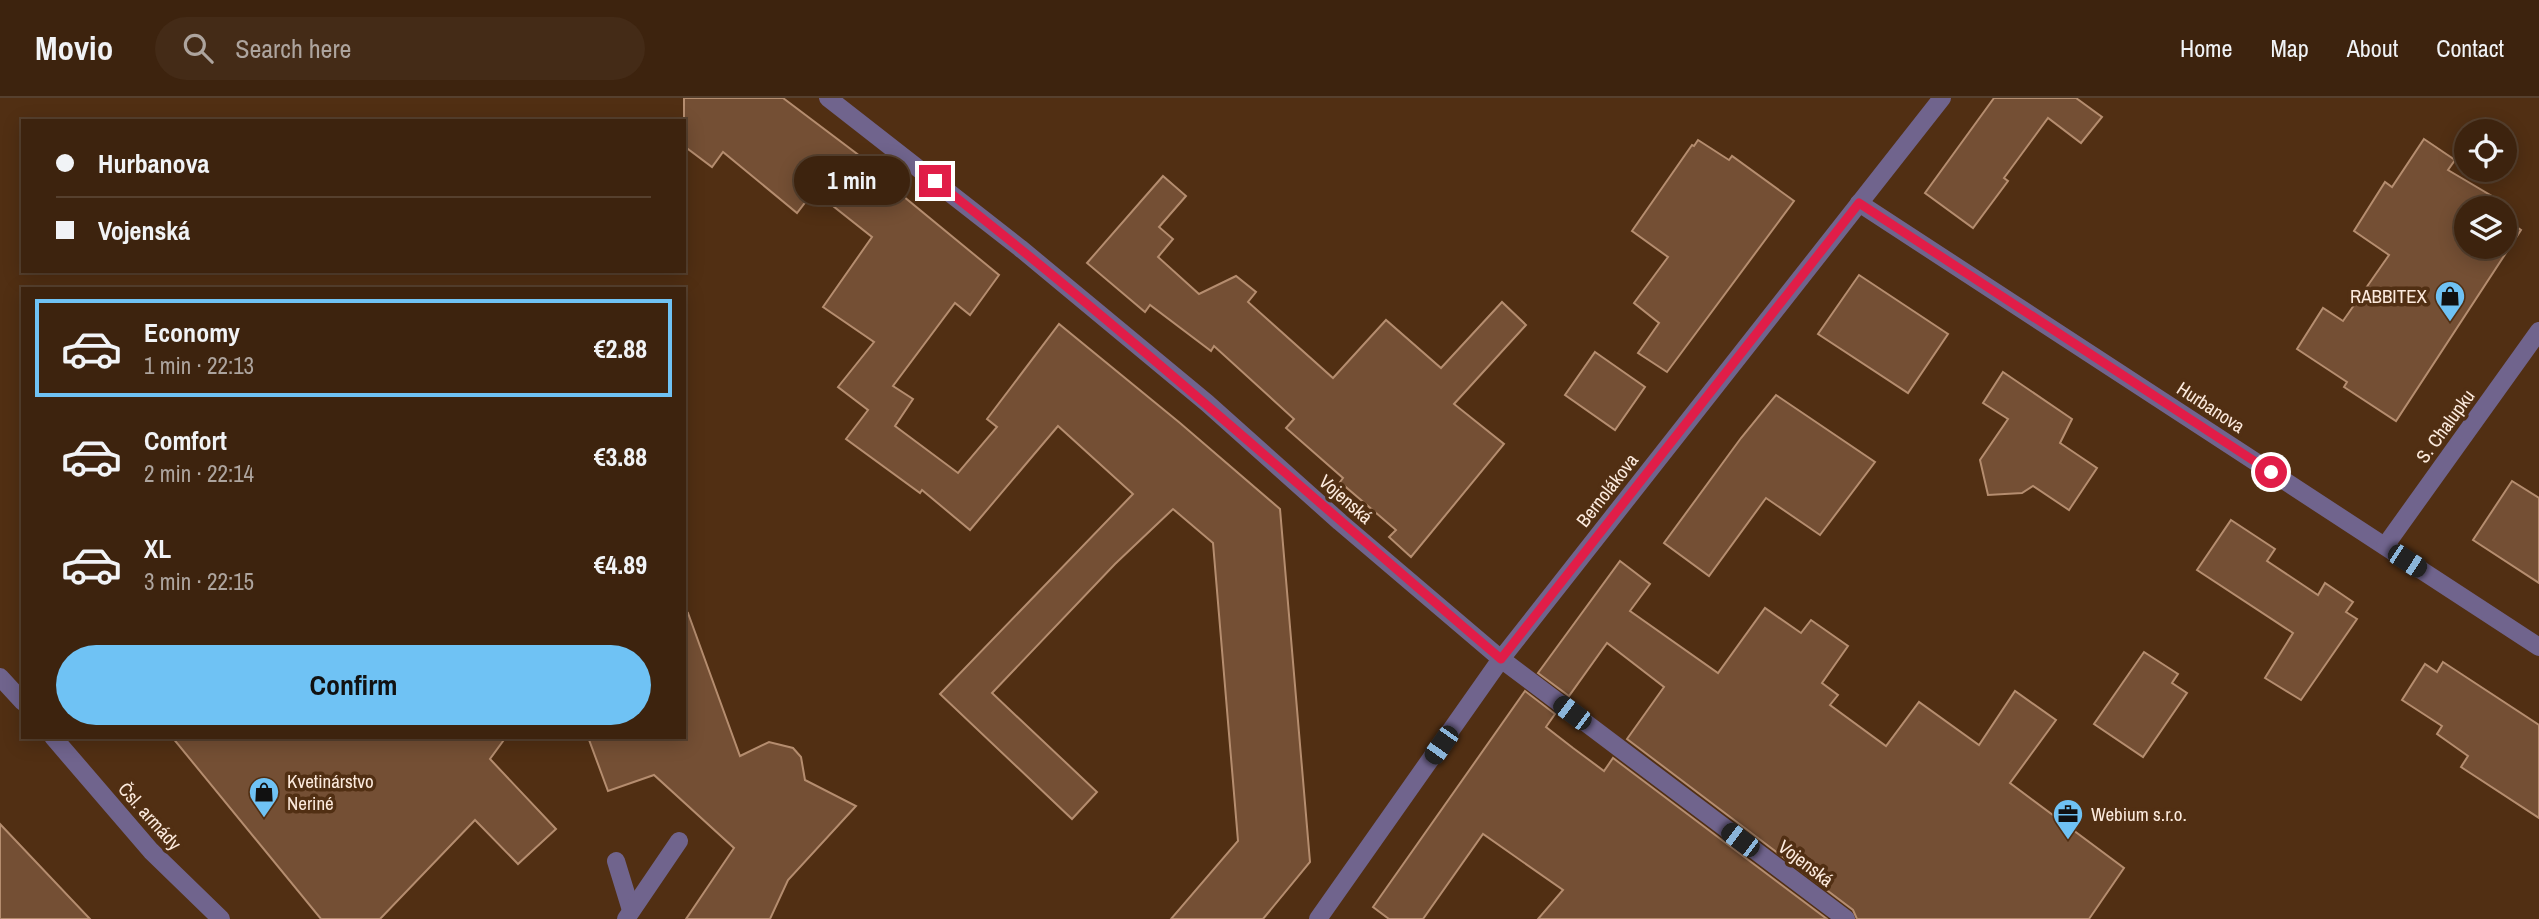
<!DOCTYPE html>
<meta charset="utf-8">
<style>
body{margin:0;font-family:"Archivo Narrow",sans-serif;background:#442b17;color:#f1f3f6;height:100vh;display:flex;flex-direction:column;font-size:26px;white-space:nowrap}
*{box-sizing:border-box;margin:0}
p{font-size:23px;color:#ada49e}
.icon{flex:none;width:38px;height:38px;fill:none;stroke:currentColor;stroke-width:2;stroke-linecap:round;stroke-linejoin:round}
.map{position:relative;flex:1;overflow:hidden}
.drawer{position:absolute;left:21px;top:189px;width:665px;height:452px;display:flex;flex-direction:column;background:#3d230e;border-radius:0px;box-shadow:0 4px 18px #0003,0 0 0 2px #56402e}
.drawer>*{flex:none}
.guide{position:absolute;left:21px;top:21px;width:665px;height:154px;border-radius:0px;box-shadow:0 4px 18px #0003,0 0 0 2px #56402e;display:grid;align-content:center;height:154px;padding:0 35px;background:#3d230e}
.controls{position:absolute;left:2454px;top:21px;display:grid;gap:14px}
.controls a{display:grid;place-items:center;width:63px;height:63px;border-radius:50%;background:#3d230e;box-shadow:0 4px 18px #0003,0 0 0 2px #56402e;font-size:35px}
.end{position:absolute;width:32px;height:32px;margin:-16px;border:9px solid #e11d48;background:#fff;box-shadow:0 0 0 4px #fff}
.from{border-radius:50%}
.bubble{position:absolute;height:49px;border-radius:24px;background:#3d230e;box-shadow:0 4px 18px #0003,0 0 0 2px #56402e;font-size:23px;font-weight:800;line-height:49px;text-align:center}
.car{position:absolute;width:21px;height:42px;margin:-21px -10px;border-radius:9px;box-shadow:0 0 5px 2px #0007;background:linear-gradient(#222 24%,#8ab4d8 0 40%,#222 0 76%,#8ab4d8 0 86%,#222 0)}
.guide b{display:flex;align-items:center;gap:24px;height:66px;font-size:26px}
.guide b+b{border-top:2px solid #56402e}
.guide i{width:18px;height:18px;background:#f1f3f6}
ul{padding:12px 0 0;list-style:none}
li{display:flex;align-items:center;gap:21px;height:98px;margin:0 14px 10px;padding:0 21px;border:4px solid transparent;border-radius:0px}
li div{flex:1}
li b{display:block;font-size:26px}
li em{font-style:normal;font-weight:800}
li.on{border-color:#6fc2f4}
li>.icon{width:63px;height:63px;stroke-width:1.5}
.action{display:flex;gap:14px;margin-top:auto;padding:14px 35px}
.action a{flex:1;height:80px;border-radius:42px;background:#6fc2f4;color:#111;font-size:28px;font-weight:800;line-height:80px;text-align:center}
header{display:flex;align-items:center;gap:42px;box-sizing:border-box;height:98px;padding:0 35px;background:#3d230e;border-bottom:2px solid #56402e}
header strong{font-size:33px}
nav{display:flex;gap:38px;margin-inline-start:auto;font-size:24px}
.search{width:490px;height:63px;background:#442b17;display:flex;align-items:center;gap:18px;box-sizing:border-box;padding:0 24px;border-radius:38px;color:#ada49e;font-size:26px}
.map>svg:first-child{display:block}
</style>
<header>
<strong>Movio</strong>
<div class="search"><svg class="icon" aria-label="search" viewBox="0 0 24 24"><circle cx="10" cy="10" r="6"/><path d="M15 15l6 6"/></svg>Search here</div>
<nav><a>Home</a><a>Map</a><a>About</a><a>Contact</a></nav>
</header>
<div class="map">
<svg width="2539" height="821" viewBox="0 0 2539 821">
<rect width="100%" height="100%" fill="#512f13"/>
<g fill="#744f34" stroke="#b58d6f" stroke-width="2">
<polygon points="684,0 783,0 889,80 886,84 999,177 970,217 955,205 893,288 913,301 895,328 958,375 997,329 987,321 1059,226 1180,325 1280,411 1310,764 1263,821 1171,821 1238,743 1213,445 1173,411 1115,466 992,595 1097,694 1072,721 940,596 1133,396 1058,328 970,432 922,392 920,395 846,341 868,312 838,289 874,244 823,209 872,139 814,93 797,115 723,54 712,69 684,48"/>
<polygon points="1994,0 2076,0 2102,19 2081,45 2048,20 2004,80 2008,83 1973,130 1925,95"/>
<polygon points="2424,41 2455,62 2448,72 2507,107 2504,110 2466,110 2466,149 2504,149 2504,120 2521,132 2396,323 2344,289 2347,284 2297,251 2323,210 2343,223 2389,157 2354,133 2385,84 2392,89"/>
<polygon points="1698,42 1729,62 1732,58 1794,103 1667,274 1638,255 1659,225 1634,205 1668,159 1632,133 1692,47 1694,48"/>
<polygon points="1163,78 1186,98 1159,129 1173,141 1158,159 1199,196 1236,178 1256,194 1248,204 1333,280 1386,222 1441,270 1502,204 1526,227 1454,306 1504,346 1411,459 1389,439 1396,432 1340,384 1343,380 1286,330 1294,321 1214,248 1211,253 1150,207 1145,214 1087,165"/>
<polygon points="1859,177 1948,236 1908,295 1818,236"/>
<polygon points="1595,254 1645,289 1615,332 1565,297"/>
<polygon points="2003,274 2072,321 2060,345 2097,370 2069,412 2033,388 2022,395 1988,397 1980,362 2008,321 1983,305"/>
<polygon points="1776,297 1875,364 1820,437 1766,400 1709,478 1664,445 1741,340"/>
<polygon points="2512,383 2539,400 2539,485 2473,442"/>
<polygon points="2231,422 2275,451 2267,463 2318,497 2325,485 2353,504 2346,514 2357,521 2301,602 2265,580 2293,535 2197,472"/>
<polygon points="1620,463 1650,486 1630,513 1718,575 1765,510 1801,535 1811,522 1848,548 1822,585 1838,597 1830,607 1886,648 1919,604 1979,647 2015,593 2056,622 2010,685 2124,770 2089,821 1857,821 1853,812 1627,641 1664,589 1607,545 1569,598 1538,575"/>
<polygon points="688,515 740,658 769,644 793,650 801,659 805,682 856,708 788,782 770,821 686,821 734,750 654,677 608,693 588,639 684,639 684,516"/>
<polygon points="2144,554 2178,576 2172,585 2187,595 2143,659 2094,626"/>
<polygon points="2443,564 2539,627 2539,720 2461,669 2468,658 2437,636 2442,628 2402,602 2425,566 2437,574"/>
<polygon points="1525,593 1555,616 1546,629 1573,650 1604,673 1613,660 1827,821 1538,821 1563,792 1483,736 1423,821 1389,821 1373,809"/>
<polygon points="172,639 506,639 490,661 556,731 518,766 475,722 380,821 321,821"/>
<polygon points="0,726 90,821 0,821"/>
</g>
<g fill="none" stroke-linecap="round" stroke-linejoin="round">
<g stroke="#70648d" stroke-width="18">
<polyline points="828,0 1020,150 1207,305 1340,424 1501,561 1846,821"/>
<polyline points="1859,105 2539,549"/>
<polyline points="2385,448 2539,233"/>
<polyline points="0,579 23,604"/>
<polyline points="53,639 151,753 221,821"/>
<polyline points="616,763 631,812"/>
<polyline points="626,821 679,743"/>
<polyline points="1318,821 1501,561 1942,0"/>
</g>
</g>
<g fill="none" stroke-linecap="round" stroke-linejoin="round">
<path stroke="#e11d48" stroke-width="9" d="M935,83c195,152 378,318 566,478l358,-456 412,269"/>
</g>
<defs>
<g id="shop-pin" transform="scale(1.575)"><path d="M0 17L-7.5 6A9.5 9.5 0 1 1 7.5 6Z" fill="#6fc2f4" stroke="#512f13"/><path d="M-5-2.5h2.3a2.7 3.5 0 0 1 5.4 0H5L5.5 6h-11ZM-1.5-2.5h3a1.5 2.3 0 0 0-3 0Z" fill="#111"/></g>
<g id="office-pin" transform="scale(1.575)"><path d="M0 17L-7.5 6A9.5 9.5 0 1 1 7.5 6Z" fill="#6fc2f4" stroke="#512f13"/><path d="M-6-3h4V-5.5h4V-3h4V5H-6ZM-1-4.5V-3h2v-1.5ZM-6 0V1H6V0Z" fill="#111"/></g>
</defs>
<g fill-rule="evenodd">
<use href="#shop-pin" x="2450" y="198"/>
<use href="#shop-pin" x="264" y="694"/>
<use href="#office-pin" x="2068" y="716"/>
</g>
<g text-anchor="middle" dominant-baseline="central" stroke-width="7" stroke-linejoin="round" paint-order="stroke">
<g font-size="19" fill="#fceadd" stroke="#512f13" text-anchor="start">
<text x="2427" y="198" text-anchor="end">RABBITEX</text>
<text x="287" y="683">Kvetinárstvo<tspan x="287" dy="22">Neriné</tspan></text>
<text x="2091" y="716">Webium s.r.o.</text>
</g>
<g font-size="19" fill="#fceadd" stroke="#512f13">
<text transform="translate(2211 309) rotate(33)">Hurbanova</text>
<text transform="translate(2445 328) rotate(-54)">S. Chalupku</text>
<text transform="translate(1607 392) rotate(-52)">Bernolákova</text>
<text transform="translate(1346 401) rotate(41)">Vojenská</text>
<text transform="translate(150 718) rotate(48)">Čsl. armády</text>
<text transform="translate(1806 765) rotate(37)">Vojenská</text>
</g>
</g>
</svg>
<div class="controls">
<a><svg class="icon" aria-label="locate" viewBox="0 0 24 24"><circle cx="12" cy="12" r="6"/><path d="M12 2v4M12 18v4M2 12h4M18 12h4"/></svg></a>
<a><svg class="icon" aria-label="layers" viewBox="0 0 24 24"><path d="M12 4l9 5-9 5-9-5zM3 14l9 5 9-5"/></svg></a>
</div>
<i class="end from" style="left:2271px;top:374px"></i>
<i class="end" style="left:935px;top:83px"></i>
<div class="bubble" style="left:794px;top:58px;width:116px">1 min</div>
<i class="car" style="left:2407px;top:463px;rotate:123deg"></i>
<i class="car" style="left:1572px;top:615px;rotate:307deg"></i>
<i class="car" style="left:1441px;top:647px;rotate:215deg"></i>
<i class="car" style="left:1740px;top:742px;rotate:307deg"></i>
<div class="guide">
<b><i class="from"></i>Hurbanova</b>
<b><i></i>Vojenská</b>
</div>
<section class="drawer">
<ul>
<li class="on"><svg class="icon" aria-label="car" viewBox="0 0 24 24"><path d="M5 17H2v-5l4-1 3-4h7l3 4 3 1v5h-3M9 17h6M6 11h13"/><circle cx="7" cy="17" r="2"/><circle cx="17" cy="17" r="2"/></svg><div><b>Economy</b><p>1 min · 22:13</p></div><em>€2.88</em></li>
<li><svg class="icon" aria-label="car" viewBox="0 0 24 24"><path d="M5 17H2v-5l4-1 3-4h7l3 4 3 1v5h-3M9 17h6M6 11h13"/><circle cx="7" cy="17" r="2"/><circle cx="17" cy="17" r="2"/></svg><div><b>Comfort</b><p>2 min · 22:14</p></div><em>€3.88</em></li>
<li><svg class="icon" aria-label="car" viewBox="0 0 24 24"><path d="M5 17H2v-5l4-1 3-4h7l3 4 3 1v5h-3M9 17h6M6 11h13"/><circle cx="7" cy="17" r="2"/><circle cx="17" cy="17" r="2"/></svg><div><b>XL</b><p>3 min · 22:15</p></div><em>€4.89</em></li>
</ul>
<div class="action"><a>Confirm</a></div>
</section>
</div>
